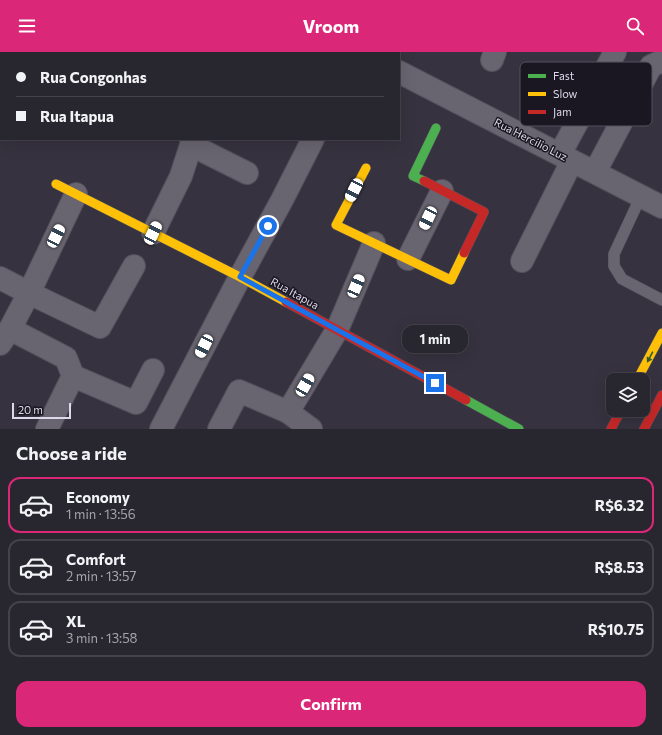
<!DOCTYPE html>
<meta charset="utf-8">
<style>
body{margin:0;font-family:Commissioner,sans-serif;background:#34323b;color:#f1f3f6;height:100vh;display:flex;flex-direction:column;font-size:15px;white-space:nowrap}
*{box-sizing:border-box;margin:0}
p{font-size:13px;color:#a5a5aa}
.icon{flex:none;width:22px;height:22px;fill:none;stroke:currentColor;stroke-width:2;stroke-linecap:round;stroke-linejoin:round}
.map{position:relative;height:377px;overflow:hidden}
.drawer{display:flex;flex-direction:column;background:#28262f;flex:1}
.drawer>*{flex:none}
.top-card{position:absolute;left:0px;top:0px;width:400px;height:88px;box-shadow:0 4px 16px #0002,0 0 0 1px #44434b;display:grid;align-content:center;height:88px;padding:0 16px;background:#28262f}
.tools{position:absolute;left:606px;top:321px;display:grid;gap:8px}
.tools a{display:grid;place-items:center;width:44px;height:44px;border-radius:8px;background:#28262f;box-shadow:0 4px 16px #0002,0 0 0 1px #44434b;font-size:20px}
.scale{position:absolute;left:12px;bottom:10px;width:59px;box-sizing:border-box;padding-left:4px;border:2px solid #ddd9ea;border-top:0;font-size:11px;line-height:14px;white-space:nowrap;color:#ddd9ea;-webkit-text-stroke:3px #1a1722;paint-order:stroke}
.end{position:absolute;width:18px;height:18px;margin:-9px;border:5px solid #1a73e8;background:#fff;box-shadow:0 0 0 2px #fff}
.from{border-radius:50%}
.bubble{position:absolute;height:28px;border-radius:12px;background:#28262f;box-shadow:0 4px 16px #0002,0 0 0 1px #44434b;font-size:13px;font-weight:700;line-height:28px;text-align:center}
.car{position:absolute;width:12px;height:24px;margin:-12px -6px;border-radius:5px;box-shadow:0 0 3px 1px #0007;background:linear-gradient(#fff 24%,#345 0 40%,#fff 0 76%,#345 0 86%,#fff 0)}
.top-card b{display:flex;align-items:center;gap:14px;height:38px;font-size:15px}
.top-card b+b{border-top:1px solid #44434b}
.top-card i{width:10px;height:10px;background:#f1f3f6}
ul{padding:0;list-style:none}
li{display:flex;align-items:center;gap:12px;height:56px;margin:0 8px 6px;padding:0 8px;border:2px solid #44434b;border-radius:12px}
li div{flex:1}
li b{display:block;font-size:15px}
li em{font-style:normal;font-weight:700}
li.on{border-color:#db2777}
li>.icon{width:36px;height:36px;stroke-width:1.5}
h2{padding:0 16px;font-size:18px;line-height:48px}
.action{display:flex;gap:8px;margin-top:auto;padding:8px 16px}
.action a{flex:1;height:46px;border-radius:12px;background:#db2777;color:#fff;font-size:16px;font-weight:700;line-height:46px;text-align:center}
header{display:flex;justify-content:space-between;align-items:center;height:52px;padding:0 16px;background:#db2777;color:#fff;font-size:18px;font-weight:700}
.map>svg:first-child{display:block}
</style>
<header><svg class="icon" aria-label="menu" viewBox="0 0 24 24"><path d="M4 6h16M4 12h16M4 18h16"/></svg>Vroom<svg class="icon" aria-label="search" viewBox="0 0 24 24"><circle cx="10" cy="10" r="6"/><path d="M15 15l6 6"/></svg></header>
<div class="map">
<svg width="662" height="377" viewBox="0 0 662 377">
<rect width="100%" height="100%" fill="#36323f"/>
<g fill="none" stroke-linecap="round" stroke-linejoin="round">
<g stroke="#54505d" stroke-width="12">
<polyline id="lane" points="641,144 614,202 614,214 622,227 662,248"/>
</g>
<g stroke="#54505d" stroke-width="24">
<g id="street">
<polyline points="140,0 142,1"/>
<polyline points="361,0 363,1"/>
<polyline points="243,1 243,0"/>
<polyline points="492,8 495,0"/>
<polyline points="399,20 662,155"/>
<polyline points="191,93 247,121"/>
<polyline points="560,102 615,0"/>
<polyline points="595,120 651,14 662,9"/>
<polyline points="153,181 181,124 193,87"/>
<polyline points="408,207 442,139"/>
<polyline points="522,209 572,109"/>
<polyline points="0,226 29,241 100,275 134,214"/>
<polyline points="10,277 66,306 73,324 47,377"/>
<polyline points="0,292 10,277 29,241 76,142"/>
<polyline points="73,324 136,351 153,318"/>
<polyline points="288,360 337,278 374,191"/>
<polyline points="161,377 240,225 282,148 313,87"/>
<polyline points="219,377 239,339 288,360 311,377"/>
</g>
</g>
<g stroke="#54505d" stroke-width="10">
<g id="fast">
<polyline points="424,129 413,124 436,76"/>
<polyline points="466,348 519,377"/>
</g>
</g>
<g stroke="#54505d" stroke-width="10">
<g id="slow">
<polyline points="366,116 336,173 451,228 464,201"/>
<polyline points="56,132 240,225 286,250"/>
<polyline points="637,328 662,281"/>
</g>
</g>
<g stroke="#54505d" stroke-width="10">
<g id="jam">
<polyline points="424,129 484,160 464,201"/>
<polyline points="286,250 466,348"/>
<polyline points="611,377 621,358"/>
<polyline points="644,377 662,343"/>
</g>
</g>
<use href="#lane" stroke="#686570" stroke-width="11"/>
<use href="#street" stroke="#686570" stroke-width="22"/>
<use href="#fast" stroke="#4caf50" stroke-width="9"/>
<use href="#slow" stroke="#ffc107" stroke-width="9"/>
<use href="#jam" stroke="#c62828" stroke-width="9"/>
</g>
<defs><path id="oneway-solid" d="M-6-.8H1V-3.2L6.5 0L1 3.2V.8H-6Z"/></defs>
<use fill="#305b37" href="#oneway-solid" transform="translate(650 305) rotate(118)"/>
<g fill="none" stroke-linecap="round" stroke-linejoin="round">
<polyline stroke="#1a73e8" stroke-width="5" points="268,174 240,225 435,331"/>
</g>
<g text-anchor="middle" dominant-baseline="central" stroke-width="3" stroke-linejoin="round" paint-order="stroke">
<g font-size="11" fill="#ddd9ea" stroke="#1a1722">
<text transform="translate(531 87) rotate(27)">Rua Hercilio Luz</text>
<text transform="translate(295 241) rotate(29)">Rua Itapua</text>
</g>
</g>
<rect x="520" y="10" width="132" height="64" rx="6" fill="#1a1722" stroke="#54515e" stroke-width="1"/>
<rect x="528" y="22" width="18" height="4" fill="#4caf50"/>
<rect x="528" y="40" width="18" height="4" fill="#ffc107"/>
<rect x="528" y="58" width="18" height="4" fill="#c62828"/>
<g font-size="11" fill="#ddd9ea">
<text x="553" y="28">Fast</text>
<text x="553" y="46">Slow</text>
<text x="553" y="64">Jam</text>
</g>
</svg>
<div class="tools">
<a><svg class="icon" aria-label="layers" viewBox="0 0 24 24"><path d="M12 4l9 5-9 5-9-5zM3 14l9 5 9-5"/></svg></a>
</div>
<div class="scale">20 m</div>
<i class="end from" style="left:268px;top:174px"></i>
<i class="end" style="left:435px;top:331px"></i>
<div class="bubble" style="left:402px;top:273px;width:66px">1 min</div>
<i class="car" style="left:354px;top:138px;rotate:207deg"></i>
<i class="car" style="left:428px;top:166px;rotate:206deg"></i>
<i class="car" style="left:153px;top:181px;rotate:26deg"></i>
<i class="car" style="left:56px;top:184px;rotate:26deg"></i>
<i class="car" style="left:356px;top:234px;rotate:23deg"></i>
<i class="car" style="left:204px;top:294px;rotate:207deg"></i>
<i class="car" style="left:305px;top:333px;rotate:30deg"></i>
<div class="top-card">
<b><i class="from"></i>Rua Congonhas</b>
<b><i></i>Rua Itapua</b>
</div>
</div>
<section class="drawer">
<h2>Choose a ride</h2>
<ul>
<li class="on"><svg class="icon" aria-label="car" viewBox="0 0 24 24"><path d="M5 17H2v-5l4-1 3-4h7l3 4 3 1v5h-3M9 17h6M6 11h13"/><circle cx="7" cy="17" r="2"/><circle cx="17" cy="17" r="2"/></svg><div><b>Economy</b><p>1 min · 13:56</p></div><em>R$6.32</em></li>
<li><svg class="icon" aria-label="car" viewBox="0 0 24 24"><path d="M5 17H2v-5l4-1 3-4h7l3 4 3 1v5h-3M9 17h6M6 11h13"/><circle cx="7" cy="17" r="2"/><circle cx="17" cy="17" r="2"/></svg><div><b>Comfort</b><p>2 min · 13:57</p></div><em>R$8.53</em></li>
<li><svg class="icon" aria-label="car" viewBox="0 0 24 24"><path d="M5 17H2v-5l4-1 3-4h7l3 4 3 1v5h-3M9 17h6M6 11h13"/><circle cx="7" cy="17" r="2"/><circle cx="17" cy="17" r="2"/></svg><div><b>XL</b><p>3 min · 13:58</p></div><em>R$10.75</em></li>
</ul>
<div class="action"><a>Confirm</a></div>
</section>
